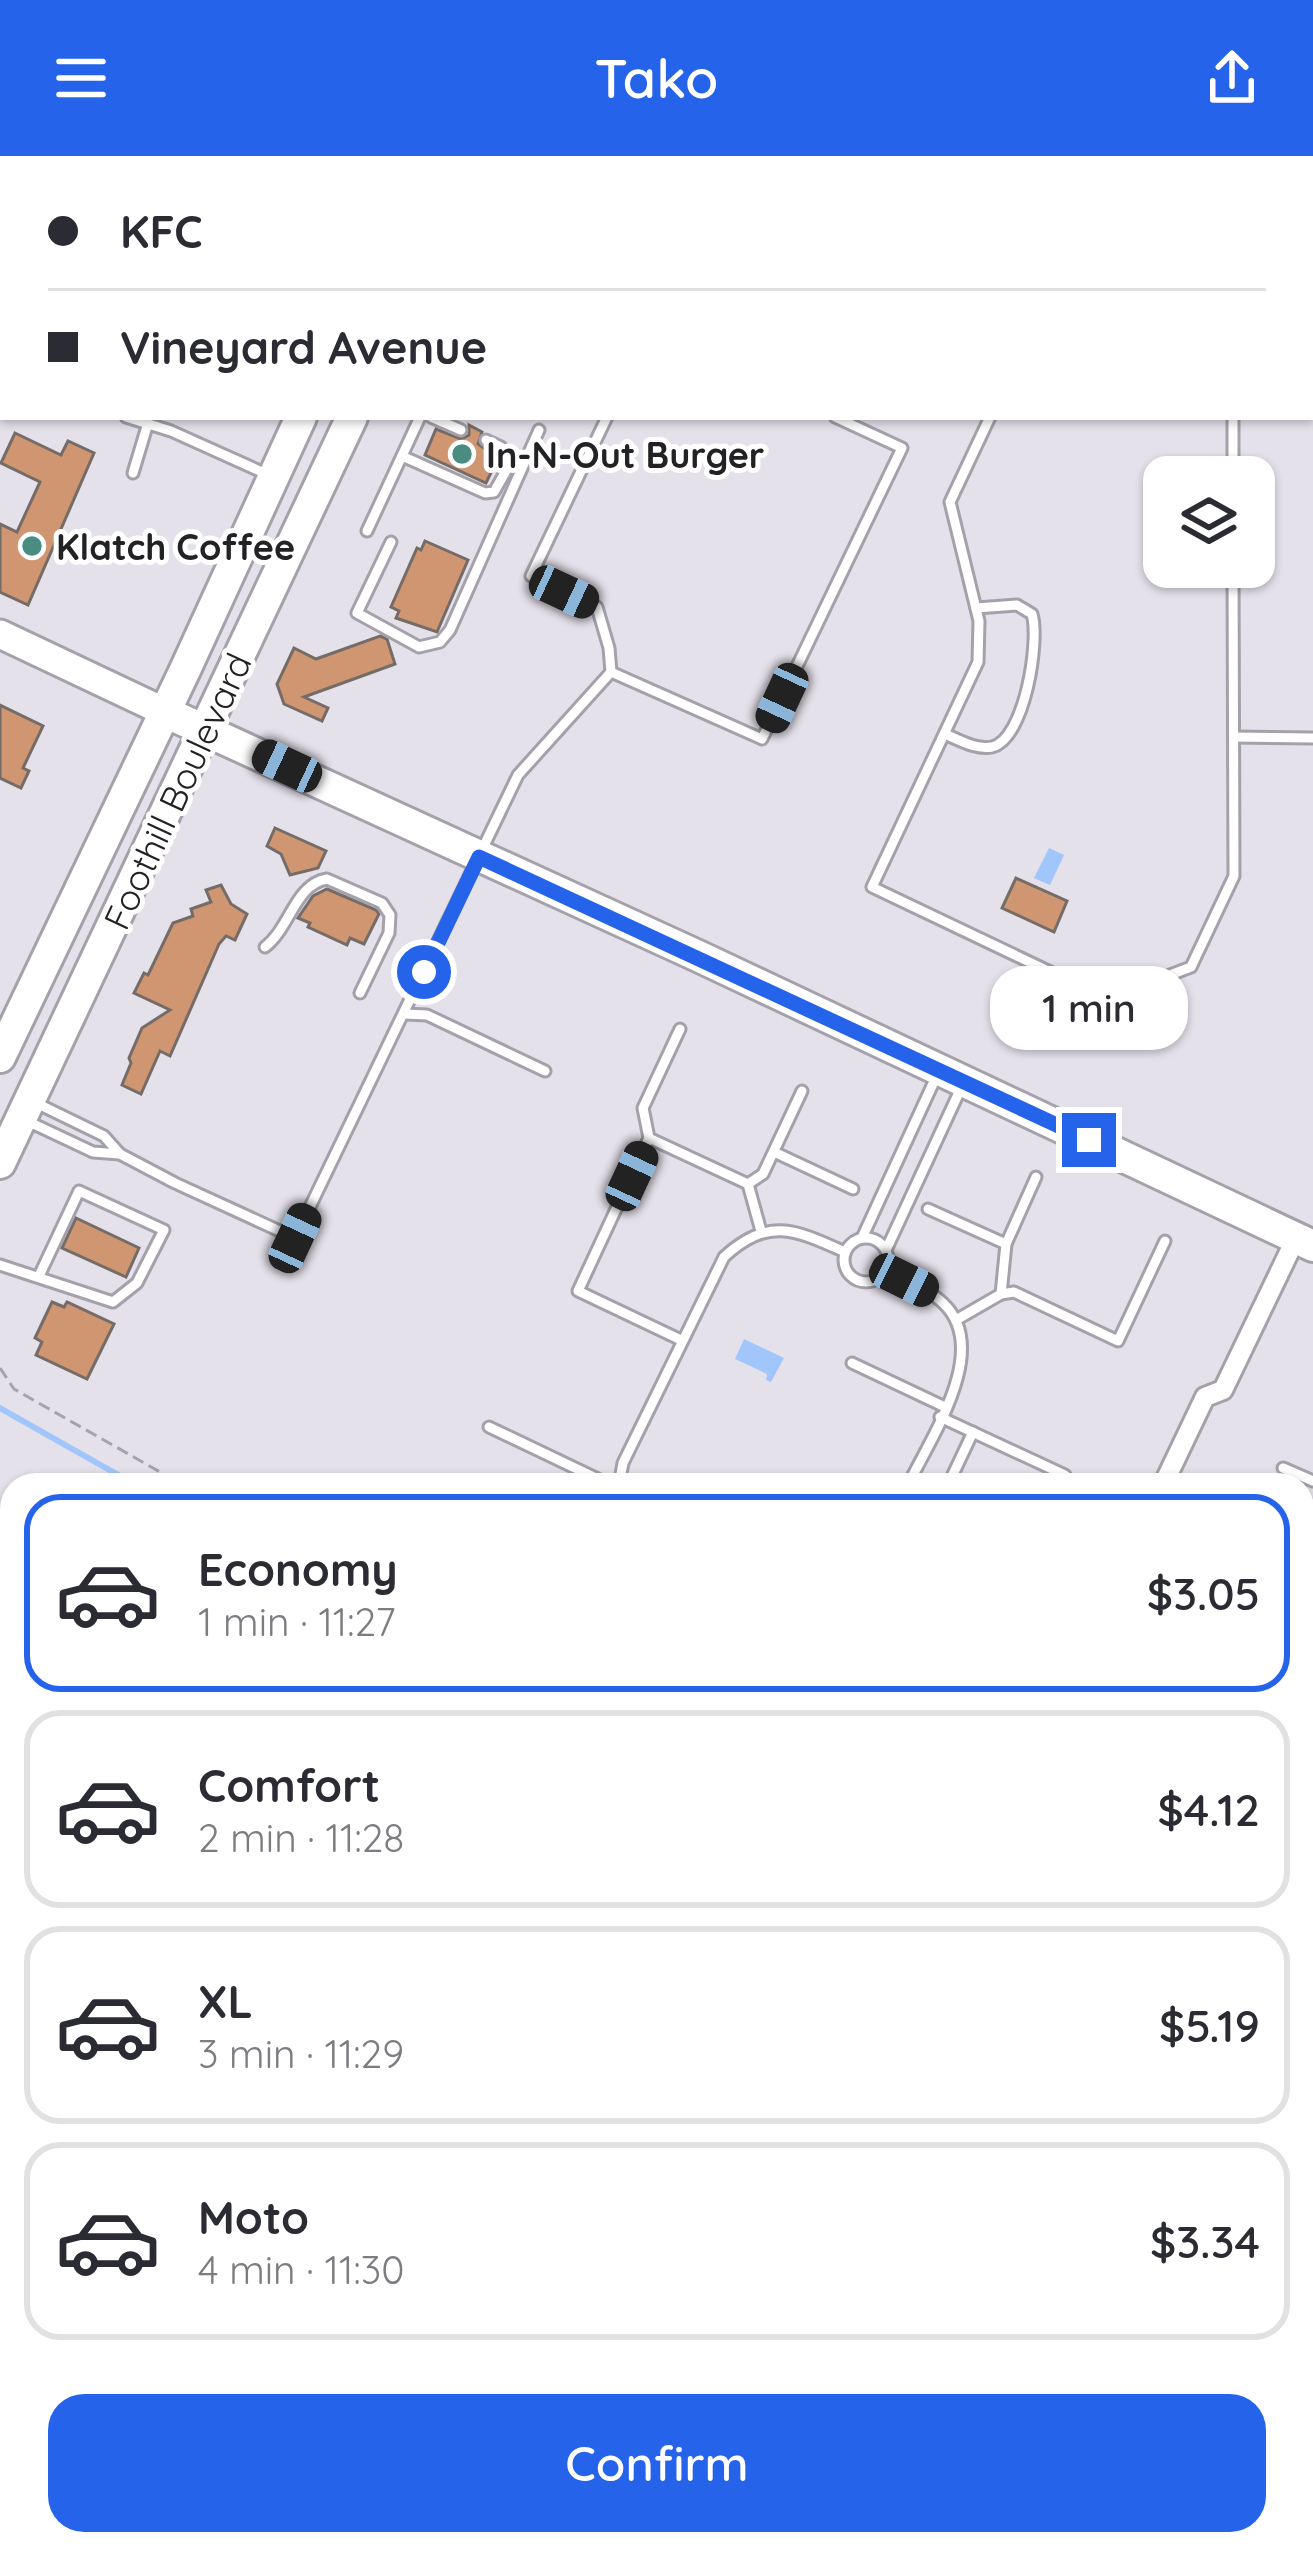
<!DOCTYPE html>
<meta charset="utf-8">
<style>
body{margin:0;font-family:Quicksand,sans-serif;background:#f7f7f7;color:#2b2b33;height:100vh;display:flex;flex-direction:column;font-size:45px;white-space:nowrap}
*{box-sizing:border-box;margin:0}
p{font-size:39px;color:#7c7c81}
.icon{flex:none;width:66px;height:66px;fill:none;stroke:currentColor;stroke-width:2;stroke-linecap:round;stroke-linejoin:round}
.map{position:relative;flex:1;overflow:hidden}
.side{position:absolute;left:0px;top:1317px;width:1314px;height:1083px;display:flex;flex-direction:column;background:#fff;border-radius:36px 36px 0 0;box-shadow:0 3px 9px #0004}
.side>*{flex:none}
.top-card{position:absolute;left:0px;top:0px;width:1314px;height:264px;box-shadow:0 3px 9px #0004;display:grid;align-content:center;height:264px;padding:0 48px;background:#fff}
.controls{position:absolute;left:1143px;top:300px;display:grid;gap:24px}
.controls a{display:grid;place-items:center;width:132px;height:132px;border-radius:24px;background:#fff;box-shadow:0 3px 9px #0004;font-size:60px}
.end{position:absolute;width:54px;height:54px;margin:-27px;border:15px solid #2563eb;background:#fff;box-shadow:0 0 0 6px #fff}
.from{border-radius:50%}
.bubble{position:absolute;height:84px;border-radius:36px;background:#fff;box-shadow:0 3px 9px #0004;font-size:39px;font-weight:600;line-height:84px;text-align:center}
.car{position:absolute;width:36px;height:72px;margin:-36px -18px;border-radius:15px;box-shadow:0 0 9px 3px #0007;background:linear-gradient(#222 24%,#8ab4d8 0 40%,#222 0 76%,#8ab4d8 0 86%,#222 0)}
.top-card b{display:flex;align-items:center;gap:42px;height:114px;font-size:45px}
.top-card b+b{border-top:3px solid #e1e1e2}
.top-card i{width:30px;height:30px;background:#2b2b33}
ul{padding:21px 0 0;list-style:none}
li{display:flex;align-items:center;gap:36px;height:198px;margin:0 24px 18px;padding:0 24px;border:6px solid #e1e1e2;border-radius:36px}
li div{flex:1}
li b{display:block;font-size:45px}
li em{font-style:normal;font-weight:600}
li.on{border-color:#2563eb}
li>.icon{width:108px;height:108px;stroke-width:1.5}
.cta{display:flex;gap:24px;margin-top:auto;padding:24px 48px}
.cta a{flex:1;height:138px;border-radius:36px;background:#2563eb;color:#fff;font-size:48px;font-weight:600;line-height:138px;text-align:center}
header{display:flex;justify-content:space-between;align-items:center;height:156px;padding:0 48px;background:#2563eb;color:#fff;font-size:54px;font-weight:600}
.map>svg:first-child{display:block}
</style>
<header><svg class="icon" aria-label="menu" viewBox="0 0 24 24"><path d="M4 6h16M4 12h16M4 18h16"/></svg>Tako<svg class="icon" aria-label="share" viewBox="0 0 24 24"><path d="M12 15V3M7 8l5-5 5 5M5 13v7h14v-7"/></svg></header>
<div class="map">
<svg width="1313" height="2399" viewBox="0 0 1313 2399">
<rect width="100%" height="100%" fill="#e5e1eb"/>
<g fill="#a0c6fb">
<polygon points="1049,692 1064,699 1050,729 1034,722"/>
<polygon points="744,1183 784,1202 771,1226 766,1224 767,1218 735,1203"/>
</g>
<g fill="none" stroke-linecap="round" stroke-linejoin="round">
<g stroke="#a0c6fb" stroke-width="6">
<polyline points="0,1252 136,1329"/>
<polyline points="1302,1867 1313,1869"/>
</g>
</g>
<g fill="#d09672" stroke="#756c67" stroke-width="3">
<polygon points="469,269 482,276 478,288 498,302 486,327 425,299 436,273 461,283 469,279"/>
<polygon points="15,277 61,299 68,285 94,297 28,449 0,436 0,368 17,376 40,326 1,307"/>
<polygon points="425,385 468,404 437,476 396,462 399,455 391,451 417,392 421,394"/>
<polygon points="380,480 387,483 395,508 304,541 328,552 322,565 284,548 277,528 294,492 316,503"/>
<polygon points="0,549 43,570 23,612 29,615 21,632 0,622"/>
<polygon points="275,672 326,695 318,712 290,719 281,698 267,690"/>
<polygon points="1016,722 1067,745 1054,776 1002,752"/>
<polygon points="221,729 231,748 247,758 235,784 226,780 219,788 170,900 160,895 141,938 122,929 131,907 129,902 142,872 170,854 134,837 144,817 148,819 173,767 193,760 191,753 211,746 206,734"/>
<polygon points="327,733 376,754 379,758 364,788 350,782 347,789 308,771 310,767 298,762 313,740"/>
<polygon points="76,1062 139,1092 126,1121 62,1092"/>
<polygon points="52,1146 64,1151 67,1146 114,1168 87,1223 36,1199 42,1186 35,1182"/>
</g>
<g fill="none" stroke-linecap="round" stroke-linejoin="round">
<g stroke="#a5a1ab" stroke-width="15">
<g id="lane">
<polyline points="33,3 34,0"/>
<polyline points="558,3 560,0"/>
<polyline points="1039,3 1040,0"/>
<polyline points="1272,3 1274,0"/>
<polyline points="0,245 3,246"/>
<polyline points="126,261 171,275 271,320"/>
<polyline points="431,261 461,274"/>
<polyline points="607,261 531,420 597,451 609,492 611,516 762,583 902,292 835,261"/>
<polyline points="990,261 950,346 979,465 978,506 872,731 1107,843 1191,811 1234,720 1233,411"/>
<polyline points="1233,261 1233,321"/>
<polyline points="402,300 485,337 494,336 511,306 501,291 486,284"/>
<polyline points="133,317 148,267"/>
<polyline points="367,375 420,261"/>
<polyline points="391,386 357,457 419,491 440,486 450,474 539,274"/>
<path d="M945,578c14,6 31,16 47,13 33,-8 48,-106 40,-133l-15,-9 -41,3"/>
<polyline points="1234,581 1313,582"/>
<path d="M265,791c25,-19 30,-63 62,-68l55,24 8,12 -1,18 -29,60"/>
<polyline points="405,858 427,859 545,915"/>
<polyline points="680,873 643,952 649,982 748,1028 761,1075"/>
<polyline points="34,946 104,980 120,998 175,1027 295,1082 518,619 611,516"/>
<polyline points="25,964 93,996 120,998"/>
<polyline points="649,982 578,1135 681,1184"/>
<polyline points="774,996 853,1033"/>
<polyline points="748,1028 763,1018 802,935"/>
<polyline points="928,1053 1006,1088"/>
<circle cx="866" cy="1104" r="22"/>
<polyline points="862,1082 937,919"/>
<polyline points="886,1094 962,930"/>
<polyline points="0,1109 113,1146 137,1127 164,1074 79,1035 39,1120"/>
<path d="M886,1115c19,10 41,17 57,32 49,46 -12,134 -35,182"/>
<polyline points="1001,1138 1014,1136 1118,1185 1165,1085"/>
<polyline points="956,1164 1001,1138 1006,1088 1036,1021"/>
<polyline points="852,1207 945,1251"/>
<polyline points="940,1261 1065,1319"/>
<polyline points="489,1271 598,1323"/>
<polyline points="1283,1312 1313,1325"/>
<path d="M619,1329l4,-22 101,-206c44,-41 72,-27 121,-5"/>
<polyline points="948,1329 973,1276"/>
<polyline points="1302,1471 1313,1476"/>
<polyline points="0,1795 12,1801"/>
<polyline points="0,1853 12,2010"/>
<polyline points="0,2052 12,2058"/>
<polyline points="0,2270 12,2276"/>
<polyline points="250,2388 273,2399"/>
<polyline points="383,2399 388,2388"/>
<polyline points="609,2399 610,2388"/>
<polyline points="772,2399 780,2388"/>
<polyline points="942,2399 947,2388"/>
<polyline points="1100,2399 1105,2388"/>
</g>
</g>
<g stroke="#a5a1ab" stroke-width="24">
<g id="street">
<polyline points="1163,1329 1205,1241 1223,1234 1296,1082"/>
<polyline points="1302,1516 1313,1493"/>
<polyline points="0,1600 12,1606"/>
<polyline points="1302,1766 1313,1769"/>
<polyline points="1302,2112 1313,2110"/>
<polyline points="32,2388 55,2399"/>
<polyline points="1238,2388 1261,2399"/>
<polyline points="0,2397 8,2386"/>
</g>
</g>
<g stroke="#a5a1ab" stroke-width="33">
<polyline id="secondary" points="0,478 165,556"/>
</g>
<g stroke="#a5a1ab" stroke-width="36">
<g id="primary">
<polyline points="427,3 429,0"/>
<polyline points="472,3 473,0"/>
<polyline points="165,556 698,800 1313,1090"/>
<polyline points="0,901 185,514 301,261"/>
<polyline points="0,1007 352,261"/>
</g>
</g>
<g stroke="#a6a3ab" stroke-width="3" stroke-dasharray="12 6" stroke-linecap="butt">
<polyline points="0,1212 14,1233 183,1329"/>
<polyline points="1302,1818 1313,1814"/>
</g>
<use href="#lane" stroke="#fff" stroke-width="9"/>
<use href="#street" stroke="#fff" stroke-width="18"/>
<use href="#secondary" stroke="#fff" stroke-width="27"/>
<use href="#primary" stroke="#fff" stroke-width="30"/>
</g>
<g fill="none" stroke-linecap="round" stroke-linejoin="round">
<polyline stroke="#2563eb" stroke-width="15" points="424,816 479,701 1089,984"/>
</g>
<g fill="#498d82" stroke="#fff" stroke-width="4.5">
<circle cx="462" cy="298" r="12"/>
<circle cx="32" cy="390" r="12"/>
</g>
<g text-anchor="middle" dominant-baseline="central" stroke-width="10" stroke-linejoin="round" paint-order="stroke">
<g font-size="36" font-weight="bold" fill="#222124" stroke="#fff" text-anchor="start">
<text x="486" y="298">In-N-Out Burger</text>
<text x="56" y="390">Klatch Coffee</text>
</g>
<g font-size="36" fill="#222124" stroke="#fff">
<text transform="translate(177 635) rotate(-65)">Foothill Boulevard</text>
</g>
</g>
</svg>
<div class="controls">
<a><svg class="icon" aria-label="layers" viewBox="0 0 24 24"><path d="M12 4l9 5-9 5-9-5zM3 14l9 5 9-5"/></svg></a>
</div>
<i class="end from" style="left:424px;top:816px"></i>
<i class="end" style="left:1089px;top:984px"></i>
<div class="bubble" style="left:990px;top:810px;width:198px">1 min</div>
<i class="car" style="left:564px;top:436px;rotate:115deg"></i>
<i class="car" style="left:782px;top:542px;rotate:205deg"></i>
<i class="car" style="left:287px;top:610px;rotate:295deg"></i>
<i class="car" style="left:632px;top:1020px;rotate:25deg"></i>
<i class="car" style="left:295px;top:1082px;rotate:25deg"></i>
<i class="car" style="left:904px;top:1124px;rotate:116deg"></i>
<div class="top-card">
<b><i class="from"></i>KFC</b>
<b><i></i>Vineyard Avenue</b>
</div>
<section class="side">
<ul>
<li class="on"><svg class="icon" aria-label="car" viewBox="0 0 24 24"><path d="M5 17H2v-5l4-1 3-4h7l3 4 3 1v5h-3M9 17h6M6 11h13"/><circle cx="7" cy="17" r="2"/><circle cx="17" cy="17" r="2"/></svg><div><b>Economy</b><p>1 min · 11:27</p></div><em>$3.05</em></li>
<li><svg class="icon" aria-label="car" viewBox="0 0 24 24"><path d="M5 17H2v-5l4-1 3-4h7l3 4 3 1v5h-3M9 17h6M6 11h13"/><circle cx="7" cy="17" r="2"/><circle cx="17" cy="17" r="2"/></svg><div><b>Comfort</b><p>2 min · 11:28</p></div><em>$4.12</em></li>
<li><svg class="icon" aria-label="car" viewBox="0 0 24 24"><path d="M5 17H2v-5l4-1 3-4h7l3 4 3 1v5h-3M9 17h6M6 11h13"/><circle cx="7" cy="17" r="2"/><circle cx="17" cy="17" r="2"/></svg><div><b>XL</b><p>3 min · 11:29</p></div><em>$5.19</em></li>
<li><svg class="icon" aria-label="car" viewBox="0 0 24 24"><path d="M5 17H2v-5l4-1 3-4h7l3 4 3 1v5h-3M9 17h6M6 11h13"/><circle cx="7" cy="17" r="2"/><circle cx="17" cy="17" r="2"/></svg><div><b>Moto</b><p>4 min · 11:30</p></div><em>$3.34</em></li>
</ul>
<div class="cta"><a>Confirm</a></div>
</section>
</div>
